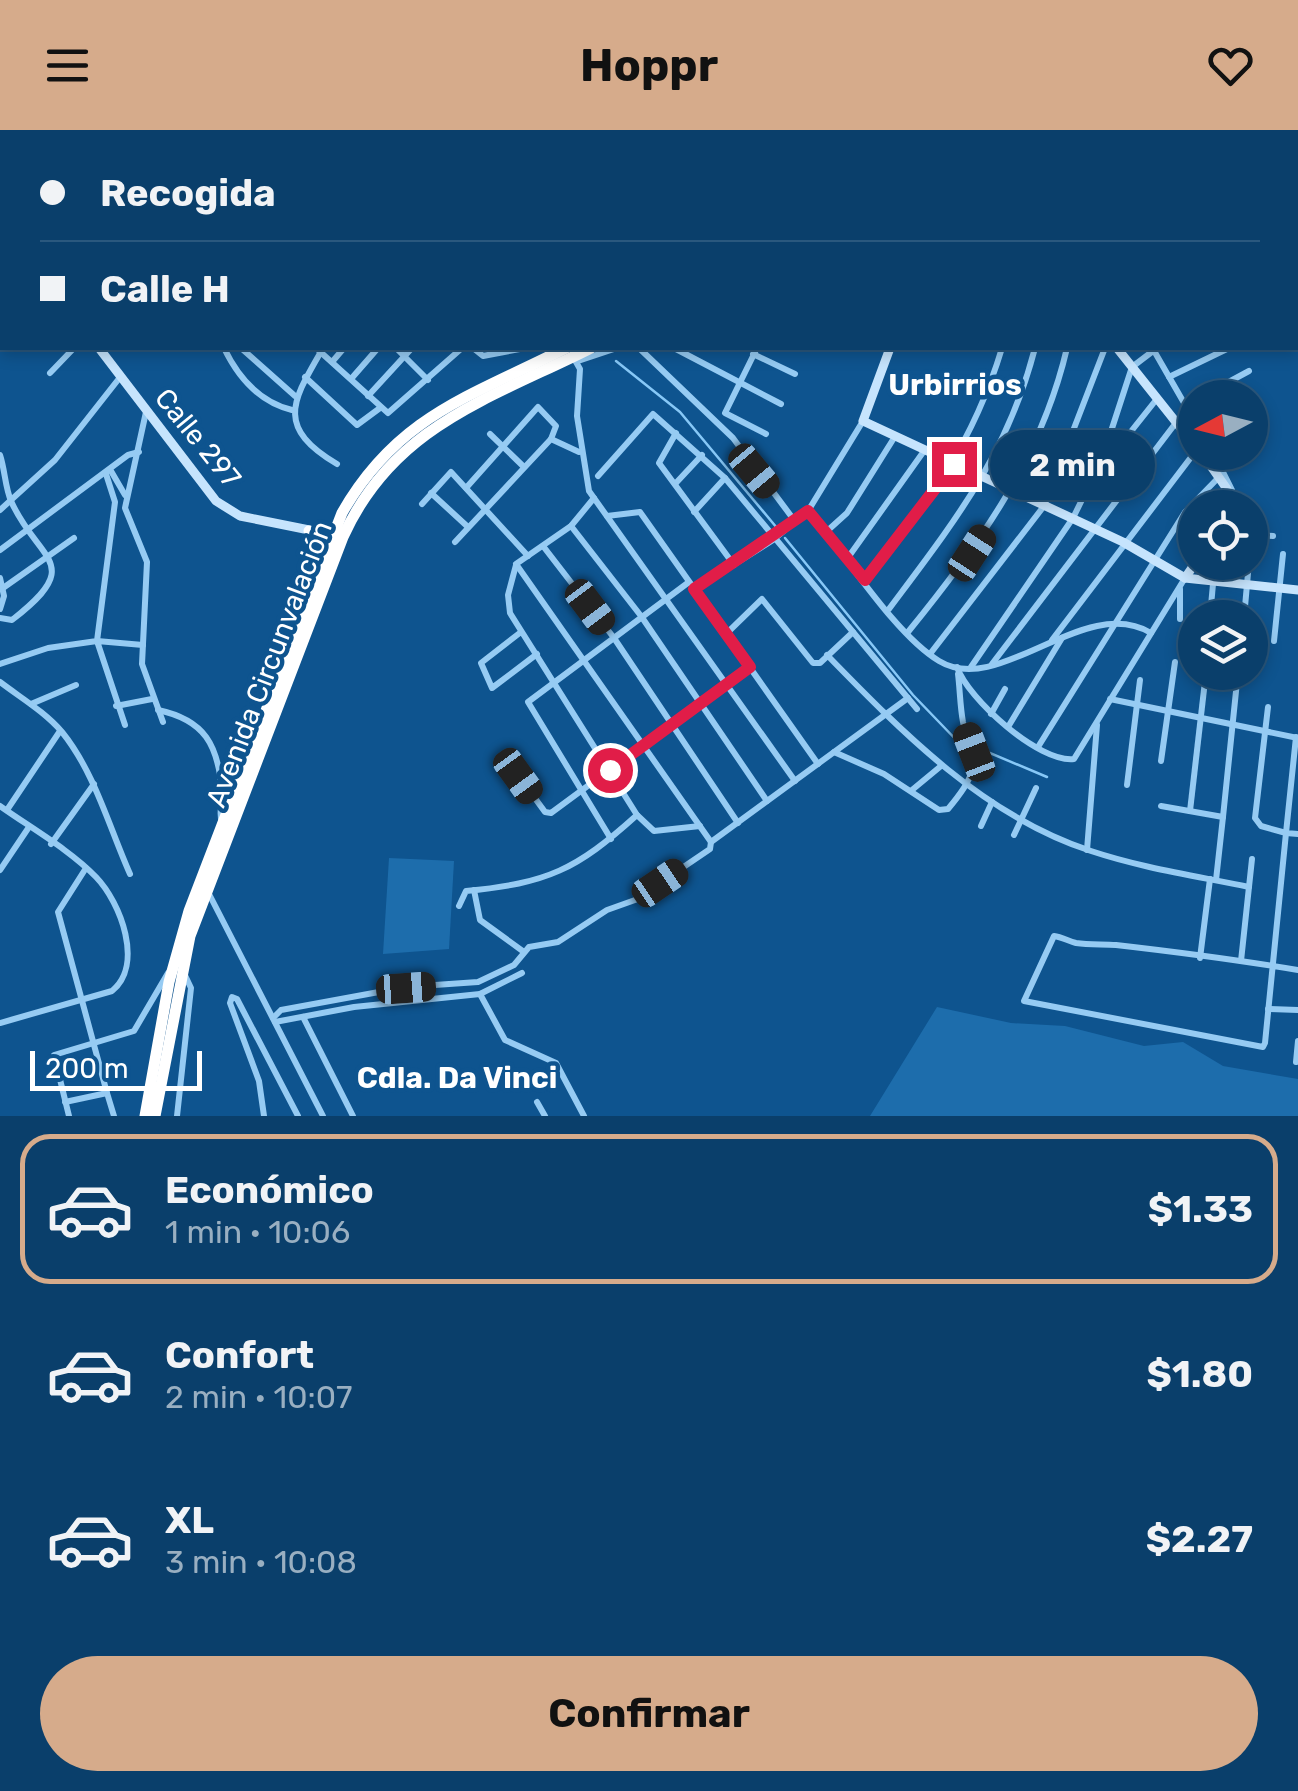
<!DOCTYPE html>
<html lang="es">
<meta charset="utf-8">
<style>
body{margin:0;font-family:Rubik,sans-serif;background:#134671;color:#f1f3f6;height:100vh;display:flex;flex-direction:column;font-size:38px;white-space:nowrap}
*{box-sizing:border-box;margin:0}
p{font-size:32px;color:#99afc1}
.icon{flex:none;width:55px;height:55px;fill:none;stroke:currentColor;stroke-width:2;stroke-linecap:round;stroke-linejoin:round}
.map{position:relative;height:986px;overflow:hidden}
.details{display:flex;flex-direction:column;background:#0a3f6b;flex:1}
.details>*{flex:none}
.top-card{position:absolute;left:0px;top:0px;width:1300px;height:220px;box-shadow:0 5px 15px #0003,0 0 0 2px #2a587e;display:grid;align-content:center;height:220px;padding:0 40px;background:#0a3f6b}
.needle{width:65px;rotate:263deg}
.controls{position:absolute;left:1178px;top:250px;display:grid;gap:20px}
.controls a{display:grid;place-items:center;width:90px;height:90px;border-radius:50%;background:#0a3f6b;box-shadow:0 5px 15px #0003,0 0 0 2px #2a587e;font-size:50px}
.scale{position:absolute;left:30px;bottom:25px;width:172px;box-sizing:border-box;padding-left:10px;border:5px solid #fff;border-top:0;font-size:28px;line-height:35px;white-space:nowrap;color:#fff;-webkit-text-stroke:8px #0e548f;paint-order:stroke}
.end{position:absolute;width:45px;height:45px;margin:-22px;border:12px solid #e11d48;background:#fff;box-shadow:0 0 0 5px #fff}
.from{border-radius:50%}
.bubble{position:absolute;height:70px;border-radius:35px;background:#0a3f6b;box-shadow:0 5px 15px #0003,0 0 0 2px #2a587e;font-size:32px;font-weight:700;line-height:70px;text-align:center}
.car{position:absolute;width:30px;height:60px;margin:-30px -15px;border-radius:12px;box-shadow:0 0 8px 2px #0007;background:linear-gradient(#222 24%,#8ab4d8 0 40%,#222 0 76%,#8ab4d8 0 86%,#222 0)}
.top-card b{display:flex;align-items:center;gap:35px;height:95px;font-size:38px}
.top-card b+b{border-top:2px solid #2a587e}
.top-card i{width:25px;height:25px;background:#f1f3f6}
ul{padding:18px 0 0;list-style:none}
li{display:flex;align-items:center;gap:30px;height:150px;margin:0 20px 15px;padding:0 20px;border:5px solid transparent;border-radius:30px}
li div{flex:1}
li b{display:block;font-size:38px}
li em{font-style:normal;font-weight:700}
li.selected{border-color:#d6ab8b}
li>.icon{width:90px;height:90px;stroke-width:1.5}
.primary-button{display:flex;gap:20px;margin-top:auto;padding:20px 40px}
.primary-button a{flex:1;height:115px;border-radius:60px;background:#d6ab8b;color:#111;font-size:40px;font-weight:700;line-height:115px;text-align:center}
header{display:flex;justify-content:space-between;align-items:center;height:130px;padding:0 40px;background:#d6ab8b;color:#111;font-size:45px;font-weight:700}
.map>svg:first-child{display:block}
</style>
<header><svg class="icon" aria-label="menu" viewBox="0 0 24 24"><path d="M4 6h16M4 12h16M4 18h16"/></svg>Hoppr<svg class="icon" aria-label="heart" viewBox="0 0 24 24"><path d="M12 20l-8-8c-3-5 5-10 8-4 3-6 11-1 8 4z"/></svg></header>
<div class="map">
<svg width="1298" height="986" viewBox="0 0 1298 986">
<rect width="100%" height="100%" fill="#0e548f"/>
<g fill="#1d6dac">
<polygon points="389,728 454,731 449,819 383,824"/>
<polygon points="937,877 1011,893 1065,896 1144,916 1183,912 1223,936 1298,949 1298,986 870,986"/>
</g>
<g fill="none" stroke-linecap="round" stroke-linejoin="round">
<g stroke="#87c8f7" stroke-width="2.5">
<polyline points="467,0 468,2"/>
<polyline points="1109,0 1109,2"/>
<polyline points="616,231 680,282 777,398"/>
<polyline points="785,408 913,565 964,618"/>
<polyline points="978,618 1047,647"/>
</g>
<g stroke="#96cbf3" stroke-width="6">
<polyline points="27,0 32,2"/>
<polyline points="120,0 127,2"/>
<polyline points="1259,0 1262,2"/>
<polyline points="138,2 139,0"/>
<polyline points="172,2 173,0"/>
<polyline points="206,2 207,0"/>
<polyline points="243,2 244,0"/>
<polyline points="417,2 419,0"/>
<polyline points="512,2 515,0"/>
<polyline points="555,2 559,0"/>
<polyline points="614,2 616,0"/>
<polyline points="1274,2 1275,0"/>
<polyline points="1298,9 1298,7"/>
<polyline points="0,70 2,71"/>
<polyline points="1298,133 1298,134"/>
<polyline points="0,138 2,136"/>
<polyline points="0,215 2,213"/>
<path d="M224,218c14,29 35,54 68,62"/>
<polyline points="241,218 295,266"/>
<polyline points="316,218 388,283 462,218"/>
<path d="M323,218c-29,51 -50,78 14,116"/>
<polyline points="396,218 428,250"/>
<polyline points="473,218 483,226 525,218"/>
<polyline points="537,218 555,220"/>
<polyline points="639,218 733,308 794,390"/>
<polyline points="674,218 781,274"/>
<polyline points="757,218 725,283 766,304"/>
<polyline points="1153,219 1195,292"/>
<polyline points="753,224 795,244"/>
<polyline points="572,225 580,239 577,286 589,361 795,651"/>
<polyline points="578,231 617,218"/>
<polyline points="332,232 344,218"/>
<polyline points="50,243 74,218"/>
<polyline points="305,247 357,295 380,278"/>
<polyline points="1169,247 1229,218"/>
<polyline points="351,249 378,218"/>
<polyline points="368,266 412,218"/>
<polyline points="1199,268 1249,241"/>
<polyline points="1185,275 1195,270"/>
<polyline points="146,282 125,378 147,432 142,534 163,592"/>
<polyline points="676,303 659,333 734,435"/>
<polyline points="490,304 524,337"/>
<polyline points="1213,322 1232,360 1233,371"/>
<path d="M0,325c5,15 5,32 11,46 27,61 76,61 1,119l-12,-2"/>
<polyline points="111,341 125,365"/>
<polyline points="1098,343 1156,270"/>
<polyline points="598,346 653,284 725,348 917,579"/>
<polyline points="675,354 702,325"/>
<polyline points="466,358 538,277 556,296 551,309"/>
<polyline points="431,363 468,397"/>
<polyline points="594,368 571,396 516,434 711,712 908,568"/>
<polyline points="422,374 451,342 528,426"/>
<polyline points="0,380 55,330 121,246"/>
<path d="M808,381c36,41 86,123 131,150 61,37 145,-68 212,-28"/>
<polyline points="808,381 863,291"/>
<polyline points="694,382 725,348"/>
<polyline points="607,386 640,382 818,634"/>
<polyline points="571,396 641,486 767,671"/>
<polyline points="826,402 847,383 894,308"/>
<polyline points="1251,404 1273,406"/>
<polyline points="455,412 551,309 579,322"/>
<polyline points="543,416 614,508 738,693"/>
<polyline points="0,420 128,325 139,322"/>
<polyline points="1250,428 1253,404"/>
<polyline points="847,429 924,321"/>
<polyline points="516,435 508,465 510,483 637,685 654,701 700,696"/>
<polyline points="0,448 4,466 0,479"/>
<path d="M865,451c63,-77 108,-137 137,-233"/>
<polyline points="3,458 74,408"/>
<polyline points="695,459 773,410 808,381"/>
<polyline points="1180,459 1180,489"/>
<path d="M889,479c65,-87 118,-153 146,-261"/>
<polyline points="1210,487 1215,432"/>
<polyline points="1244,488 1249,432"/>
<polyline points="521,502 481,533 492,558 537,524"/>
<path d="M908,502c71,-87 133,-173 159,-284"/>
<polyline points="726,504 762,469 813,533 820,533 853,502"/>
<polyline points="1052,510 1195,322"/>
<polyline points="1274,511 1283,424"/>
<polyline points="930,524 1044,376 1105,218"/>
<path d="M827,525c77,79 157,161 264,196 51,17 105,25 158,36"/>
<polyline points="0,534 48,518 97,511 115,372 106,344"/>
<polyline points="992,534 1175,294"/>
<path d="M957,537c11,32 82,96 117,92l111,-181"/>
<polyline points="971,537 1073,388 1102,329 1132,237 1157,218"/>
<path d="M0,552c21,16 45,30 62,50 33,41 47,95 68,142"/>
<polyline points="1110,569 1298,608"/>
<polyline points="31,574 76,555"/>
<polyline points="116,576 152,569"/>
<path d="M1268,577l-13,111 6,8 25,7 -21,210 -2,4 -239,-46 30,-65c8,1 14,5 22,7 13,2 27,1 40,2 61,7 122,15 182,25"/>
<path d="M158,580c47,10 60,35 64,81 1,12 -4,21 0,32"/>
<polyline points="991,584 1005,559"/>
<polyline points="125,595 97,511 143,515"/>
<polyline points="1008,597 1062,508"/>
<polyline points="1296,607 1286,703 1298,704"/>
<polyline points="1038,617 1185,382 1220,346"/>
<path d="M834,622l50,22 55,36 9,-1c33,-39 25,-40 15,-87 -3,-16 -3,-32 -5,-48"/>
<polyline points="1161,631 1175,532"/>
<polyline points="518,645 545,682 551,683 749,537"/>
<polyline points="1127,655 1140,550"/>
<polyline points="912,660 941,636"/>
<path d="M0,676c31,22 70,44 96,71 25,26 48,88 16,114l-112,32"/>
<polyline points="1161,676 1223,687 1238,542"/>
<polyline points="7,680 60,601"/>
<polyline points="1190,681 1205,551"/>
<polyline points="981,696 992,672"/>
<polyline points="1014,705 1036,658"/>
<polyline points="611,709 528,572 689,452"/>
<polyline points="51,714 94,654"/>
<polyline points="1087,720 1097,595"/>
<polyline points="0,740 29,697"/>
<polyline points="1216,750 1223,687"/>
<polyline points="207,760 323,986"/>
<polyline points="474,760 480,790 524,822"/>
<path d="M459,776l7,-15c82,-8 110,-21 171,-76"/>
<polyline points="1200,828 1210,749"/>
<polyline points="1241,831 1252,729"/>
<polyline points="480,864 505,910 556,933 584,986"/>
<polyline points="1268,879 1298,880"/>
<polyline points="303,887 353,986"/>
<polyline points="273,888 281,880 406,857 478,852 514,835 529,817 558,812 607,780 635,770 710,719 711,712"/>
<polyline points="275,892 354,877 480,864 522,843"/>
<polyline points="1296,932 1298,911"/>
<polyline points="107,963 114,986"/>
<polyline points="65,972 107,963 58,782 86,738"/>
<polyline points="537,972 545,986"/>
<polyline points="69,986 54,925 134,901 168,843"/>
<polyline points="177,986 191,858 182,839"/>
<polyline points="264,986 259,951 230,873 232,867 237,869 298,986"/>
</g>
<g stroke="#c6e4fd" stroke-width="9">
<polyline points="629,0 632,2"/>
<polyline points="951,0 954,2"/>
<polyline points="0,107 2,108"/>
<polyline points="99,218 216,371 240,386 339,406"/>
<polyline points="890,218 863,291 1123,412 1185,448 1298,460"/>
<polyline points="1117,218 1195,316"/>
<polyline points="1201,322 1227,359 1230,378"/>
<polyline points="1185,448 1196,432"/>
</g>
<g stroke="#fff" stroke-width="11">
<polyline points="714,2 715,0"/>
<polyline points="727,2 728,0"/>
<polyline points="309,401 320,409 325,422"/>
<path d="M145,986l24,-134 20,-71 153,-398c56,-98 130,-117 224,-165"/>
<path d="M155,986l35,-180 153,-399c50,-111 146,-138 248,-189"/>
</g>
</g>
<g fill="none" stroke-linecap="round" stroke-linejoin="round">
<polyline stroke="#e11d48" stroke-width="12" points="610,640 750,537 694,459 808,381 865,450 954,334"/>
</g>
<g text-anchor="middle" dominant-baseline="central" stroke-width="9" stroke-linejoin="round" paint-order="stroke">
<g font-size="28" fill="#fff" stroke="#0e548f">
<text transform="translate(198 308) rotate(51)">Calle 297</text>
<text transform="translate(269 534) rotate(-69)">Avenida Circunvalación</text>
</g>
<g font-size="30" font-weight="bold" fill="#fff" stroke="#0e548f">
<text x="955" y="255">Urbirrios</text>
<text x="457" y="948">Cdla. Da Vinci</text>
</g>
</g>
</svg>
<div class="controls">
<a><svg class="needle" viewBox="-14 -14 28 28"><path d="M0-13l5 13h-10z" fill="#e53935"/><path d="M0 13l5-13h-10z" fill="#99afc1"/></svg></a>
<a><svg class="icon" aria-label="locate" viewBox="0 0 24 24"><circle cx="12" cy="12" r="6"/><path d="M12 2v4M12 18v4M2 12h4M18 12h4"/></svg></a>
<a><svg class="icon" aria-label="layers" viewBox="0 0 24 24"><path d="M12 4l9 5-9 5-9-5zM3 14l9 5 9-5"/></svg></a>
</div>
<div class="scale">200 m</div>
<i class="end from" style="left:610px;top:640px"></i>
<i class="end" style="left:954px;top:334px"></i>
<div class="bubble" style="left:990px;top:300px;width:165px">2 min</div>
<i class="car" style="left:754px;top:341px;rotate:140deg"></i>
<i class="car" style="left:972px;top:423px;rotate:33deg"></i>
<i class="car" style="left:590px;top:477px;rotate:143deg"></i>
<i class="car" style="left:974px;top:622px;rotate:339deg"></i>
<i class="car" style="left:518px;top:646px;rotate:144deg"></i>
<i class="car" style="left:660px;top:753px;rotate:56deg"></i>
<i class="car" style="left:406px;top:858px;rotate:86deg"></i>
<div class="top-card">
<b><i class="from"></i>Recogida</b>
<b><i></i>Calle H</b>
</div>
</div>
<section class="details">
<ul>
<li class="selected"><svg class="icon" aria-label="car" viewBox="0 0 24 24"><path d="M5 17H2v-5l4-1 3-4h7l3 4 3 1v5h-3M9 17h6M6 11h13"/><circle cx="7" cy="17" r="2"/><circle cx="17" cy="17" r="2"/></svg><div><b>Económico</b><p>1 min · 10:06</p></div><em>$1.33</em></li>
<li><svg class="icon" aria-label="car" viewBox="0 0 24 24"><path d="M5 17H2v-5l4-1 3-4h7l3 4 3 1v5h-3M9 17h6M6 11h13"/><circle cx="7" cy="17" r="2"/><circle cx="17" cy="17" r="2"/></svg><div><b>Confort</b><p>2 min · 10:07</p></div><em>$1.80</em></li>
<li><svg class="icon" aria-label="car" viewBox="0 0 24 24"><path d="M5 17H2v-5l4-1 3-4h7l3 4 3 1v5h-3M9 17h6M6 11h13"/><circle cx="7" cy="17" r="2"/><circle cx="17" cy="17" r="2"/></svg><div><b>XL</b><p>3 min · 10:08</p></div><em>$2.27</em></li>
</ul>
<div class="primary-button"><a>Confirmar</a></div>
</section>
